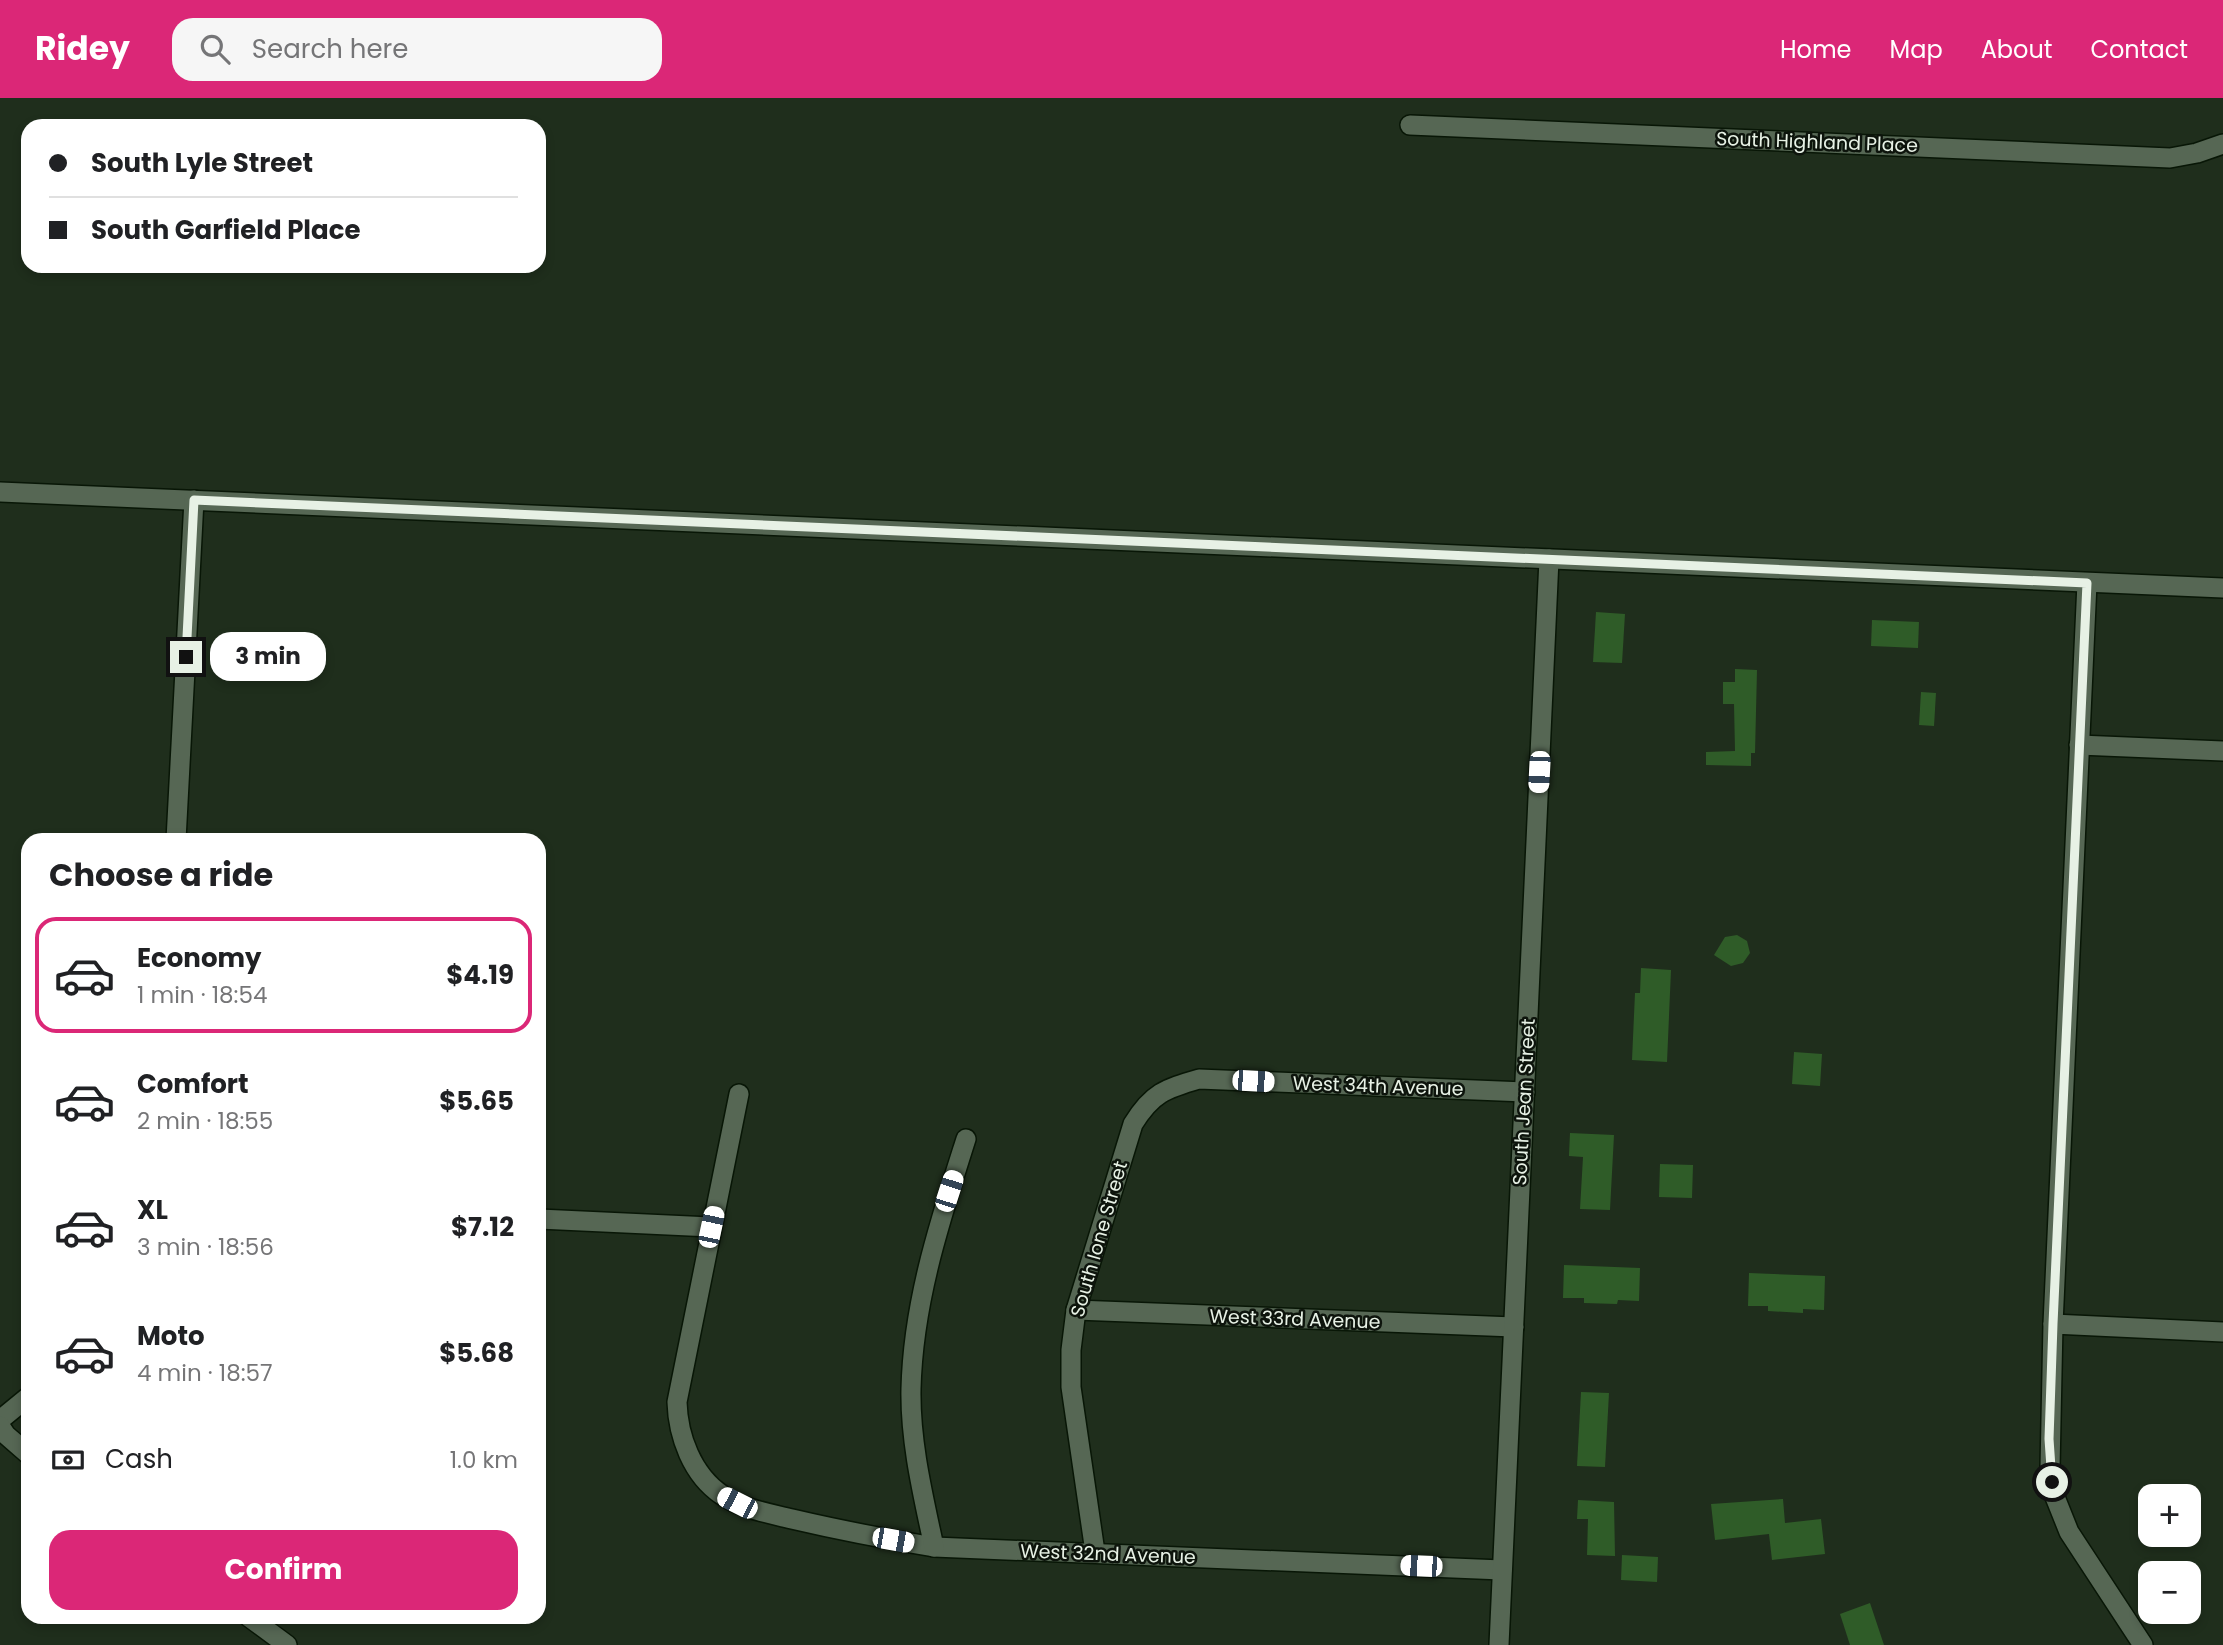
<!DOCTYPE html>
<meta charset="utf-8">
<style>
body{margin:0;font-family:Poppins,sans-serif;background:#f6f6f6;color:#202124;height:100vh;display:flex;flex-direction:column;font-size:26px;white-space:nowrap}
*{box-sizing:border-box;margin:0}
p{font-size:23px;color:#757577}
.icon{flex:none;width:38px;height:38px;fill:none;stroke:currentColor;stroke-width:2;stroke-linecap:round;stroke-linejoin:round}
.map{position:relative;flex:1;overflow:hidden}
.panel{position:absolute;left:21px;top:735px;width:525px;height:791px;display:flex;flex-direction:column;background:#fff;border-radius:21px;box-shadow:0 4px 10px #0003}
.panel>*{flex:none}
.top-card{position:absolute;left:21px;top:21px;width:525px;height:154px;border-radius:21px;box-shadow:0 4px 10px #0003;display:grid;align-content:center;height:154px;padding:0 28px;background:#fff}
.tools{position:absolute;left:2138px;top:1386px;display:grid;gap:14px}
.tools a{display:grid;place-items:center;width:63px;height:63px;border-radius:14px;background:#fff;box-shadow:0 4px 10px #0003;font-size:35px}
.end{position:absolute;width:32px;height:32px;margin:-16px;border:9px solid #e7f1e5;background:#111;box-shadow:0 0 0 4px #111}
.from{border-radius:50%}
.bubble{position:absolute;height:49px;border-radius:21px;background:#fff;box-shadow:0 4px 10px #0003;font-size:23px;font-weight:700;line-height:49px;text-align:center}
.car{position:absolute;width:21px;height:42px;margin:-21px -10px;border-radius:9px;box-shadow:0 0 5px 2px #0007;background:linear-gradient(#fff 24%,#345 0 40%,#fff 0 76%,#345 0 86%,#fff 0)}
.top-card b{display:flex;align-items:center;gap:24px;height:66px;font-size:26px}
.top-card b+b{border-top:2px solid #e0e0e0}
.top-card i{width:18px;height:18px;background:#202124}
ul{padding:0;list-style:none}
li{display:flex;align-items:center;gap:21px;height:116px;margin:0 14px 10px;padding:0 14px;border:4px solid transparent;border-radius:21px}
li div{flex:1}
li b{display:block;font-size:26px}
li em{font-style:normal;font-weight:700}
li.on{border-color:#db2777}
li>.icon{width:63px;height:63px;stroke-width:1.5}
h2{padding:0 28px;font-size:32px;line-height:84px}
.pay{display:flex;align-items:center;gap:18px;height:77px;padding:0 28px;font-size:26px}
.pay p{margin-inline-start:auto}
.primary-button{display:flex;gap:14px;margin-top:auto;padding:14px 28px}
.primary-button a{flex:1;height:80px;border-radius:21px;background:#db2777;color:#fff;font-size:28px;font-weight:700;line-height:80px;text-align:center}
header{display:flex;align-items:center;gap:42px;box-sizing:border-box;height:98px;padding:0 35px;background:#db2777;color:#fff}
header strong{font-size:33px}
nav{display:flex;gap:38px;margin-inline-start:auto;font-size:24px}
.search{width:490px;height:63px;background:#f6f6f6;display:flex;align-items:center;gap:18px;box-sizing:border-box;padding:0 24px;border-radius:21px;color:#757577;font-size:26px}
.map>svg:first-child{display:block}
</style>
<header>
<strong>Ridey</strong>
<div class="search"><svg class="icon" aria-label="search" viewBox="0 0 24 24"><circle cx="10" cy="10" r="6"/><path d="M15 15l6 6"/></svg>Search here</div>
<nav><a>Home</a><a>Map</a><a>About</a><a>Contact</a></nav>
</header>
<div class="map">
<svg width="2223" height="1547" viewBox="0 0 2223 1547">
<rect width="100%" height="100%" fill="#1f2e1c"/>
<g fill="#2f5c28">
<polygon points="1596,514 1625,516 1622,565 1593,564"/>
<polygon points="1872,522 1919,524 1918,550 1871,548"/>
<polygon points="1735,571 1757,572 1755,655 1751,655 1751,668 1706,667 1706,654 1735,653 1734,606 1723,606 1723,584 1735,584"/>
<polygon points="1921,594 1936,595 1934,628 1919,627"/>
<polygon points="1737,837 1747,843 1750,855 1743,865 1731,868 1714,857 1725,839"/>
<polygon points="1641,870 1671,872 1667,964 1632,962 1635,895 1640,895"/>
<polygon points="1794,954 1822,956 1820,988 1792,986"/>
<polygon points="1570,1035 1614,1037 1610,1112 1580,1111 1583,1059 1569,1058"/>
<polygon points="1660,1066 1693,1067 1692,1100 1659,1099"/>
<polygon points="1564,1167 1640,1170 1639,1203 1618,1202 1617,1206 1584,1205 1584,1200 1563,1200"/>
<polygon points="1749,1175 1825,1178 1824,1212 1803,1211 1803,1215 1768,1213 1768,1208 1748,1208"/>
<polygon points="1581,1294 1609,1295 1605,1369 1577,1368"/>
<polygon points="1783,1401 1785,1425 1821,1421 1825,1456 1772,1462 1769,1436 1715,1442 1711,1406"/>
<polygon points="1578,1402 1614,1404 1615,1458 1587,1457 1588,1421 1577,1421"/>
<polygon points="1622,1457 1658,1459 1657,1484 1621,1482"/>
<polygon points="1870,1505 1884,1547 1850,1547 1840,1516"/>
</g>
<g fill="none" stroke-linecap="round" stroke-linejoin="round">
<g stroke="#081606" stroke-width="22">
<g id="minor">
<polyline points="1410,27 2170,60 2197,55 2223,46"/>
<polyline points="0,394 2223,490"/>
<polyline points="2087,485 2053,1226 2050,1370 2055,1399 2069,1434 2143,1547"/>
<polyline points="2079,647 2223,653"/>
<polyline points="176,742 194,402"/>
<path d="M739,996l-62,308c1,34 15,73 45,93 20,14 46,18 70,24 47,11 94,20 142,28l568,23"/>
<polyline points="539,1121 711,1129"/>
<polyline points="1076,1212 1514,1229"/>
<polyline points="2053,1226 2223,1234"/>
<polyline points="0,1322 28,1299"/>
<polyline points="0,1328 6,1337 28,1356"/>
<path d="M934,1449c-11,-52 -24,-105 -23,-158 2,-87 29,-168 55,-250"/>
<path d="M1095,1454l-24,-165v-37l5,-40 57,-186c19,-31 32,-35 66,-45l326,13"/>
<polyline points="249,1519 287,1547"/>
<polyline points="1499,1547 1549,461"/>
</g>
</g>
<use href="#minor" stroke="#566754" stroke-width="19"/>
</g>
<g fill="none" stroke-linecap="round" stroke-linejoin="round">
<polyline stroke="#e7f1e5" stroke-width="9" points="186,559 194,402 2087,485 2053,1226 2049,1341 2052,1384"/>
</g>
<g text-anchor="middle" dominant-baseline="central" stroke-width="5" stroke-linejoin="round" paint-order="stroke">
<g font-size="19" fill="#e7f1e5" stroke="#0d140c">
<text transform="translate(1817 44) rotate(2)">South Highland Place</text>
<text transform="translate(1378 988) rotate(2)">West 34th Avenue</text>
<text transform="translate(1524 1004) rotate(-87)">South Jean Street</text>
<text transform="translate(1099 1141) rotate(-74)">South Ione Street</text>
<text transform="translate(1295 1221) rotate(2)">West 33rd Avenue</text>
<text transform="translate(1108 1456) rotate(2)">West 32nd Avenue</text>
</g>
</g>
</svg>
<div class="tools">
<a>+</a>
<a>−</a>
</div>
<i class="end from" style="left:2052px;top:1384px"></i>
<i class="end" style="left:186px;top:559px"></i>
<div class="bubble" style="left:210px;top:534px;width:116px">3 min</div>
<i class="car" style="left:1539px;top:674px;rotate:183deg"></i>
<i class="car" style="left:1253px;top:983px;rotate:93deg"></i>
<i class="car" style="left:949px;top:1093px;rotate:18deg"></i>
<i class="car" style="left:711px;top:1129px;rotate:12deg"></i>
<i class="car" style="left:737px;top:1405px;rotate:297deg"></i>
<i class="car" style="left:893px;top:1442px;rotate:100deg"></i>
<i class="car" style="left:1421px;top:1468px;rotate:272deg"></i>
<div class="top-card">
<b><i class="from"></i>South Lyle Street</b>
<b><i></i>South Garfield Place</b>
</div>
<section class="panel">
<h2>Choose a ride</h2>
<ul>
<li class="on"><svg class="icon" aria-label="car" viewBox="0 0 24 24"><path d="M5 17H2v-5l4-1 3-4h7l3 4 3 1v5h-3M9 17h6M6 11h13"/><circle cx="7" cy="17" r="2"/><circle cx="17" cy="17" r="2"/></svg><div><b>Economy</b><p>1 min · 18:54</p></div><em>$4.19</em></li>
<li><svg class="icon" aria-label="car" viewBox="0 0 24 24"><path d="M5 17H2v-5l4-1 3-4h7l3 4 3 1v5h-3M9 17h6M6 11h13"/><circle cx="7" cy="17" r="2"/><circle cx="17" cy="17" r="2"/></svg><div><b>Comfort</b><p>2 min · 18:55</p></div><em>$5.65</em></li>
<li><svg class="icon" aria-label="car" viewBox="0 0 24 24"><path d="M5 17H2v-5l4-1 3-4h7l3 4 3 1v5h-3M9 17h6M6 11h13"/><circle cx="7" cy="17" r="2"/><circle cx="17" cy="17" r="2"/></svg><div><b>XL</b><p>3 min · 18:56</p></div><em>$7.12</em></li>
<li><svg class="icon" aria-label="car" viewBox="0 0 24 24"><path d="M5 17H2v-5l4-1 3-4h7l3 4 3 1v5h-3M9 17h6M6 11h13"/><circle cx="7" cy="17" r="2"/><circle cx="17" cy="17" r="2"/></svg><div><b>Moto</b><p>4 min · 18:57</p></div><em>$5.68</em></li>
</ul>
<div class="pay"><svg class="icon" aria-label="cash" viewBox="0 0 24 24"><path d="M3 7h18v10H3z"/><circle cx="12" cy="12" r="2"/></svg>Cash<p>1.0 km</p></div>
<div class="primary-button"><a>Confirm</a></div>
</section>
</div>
